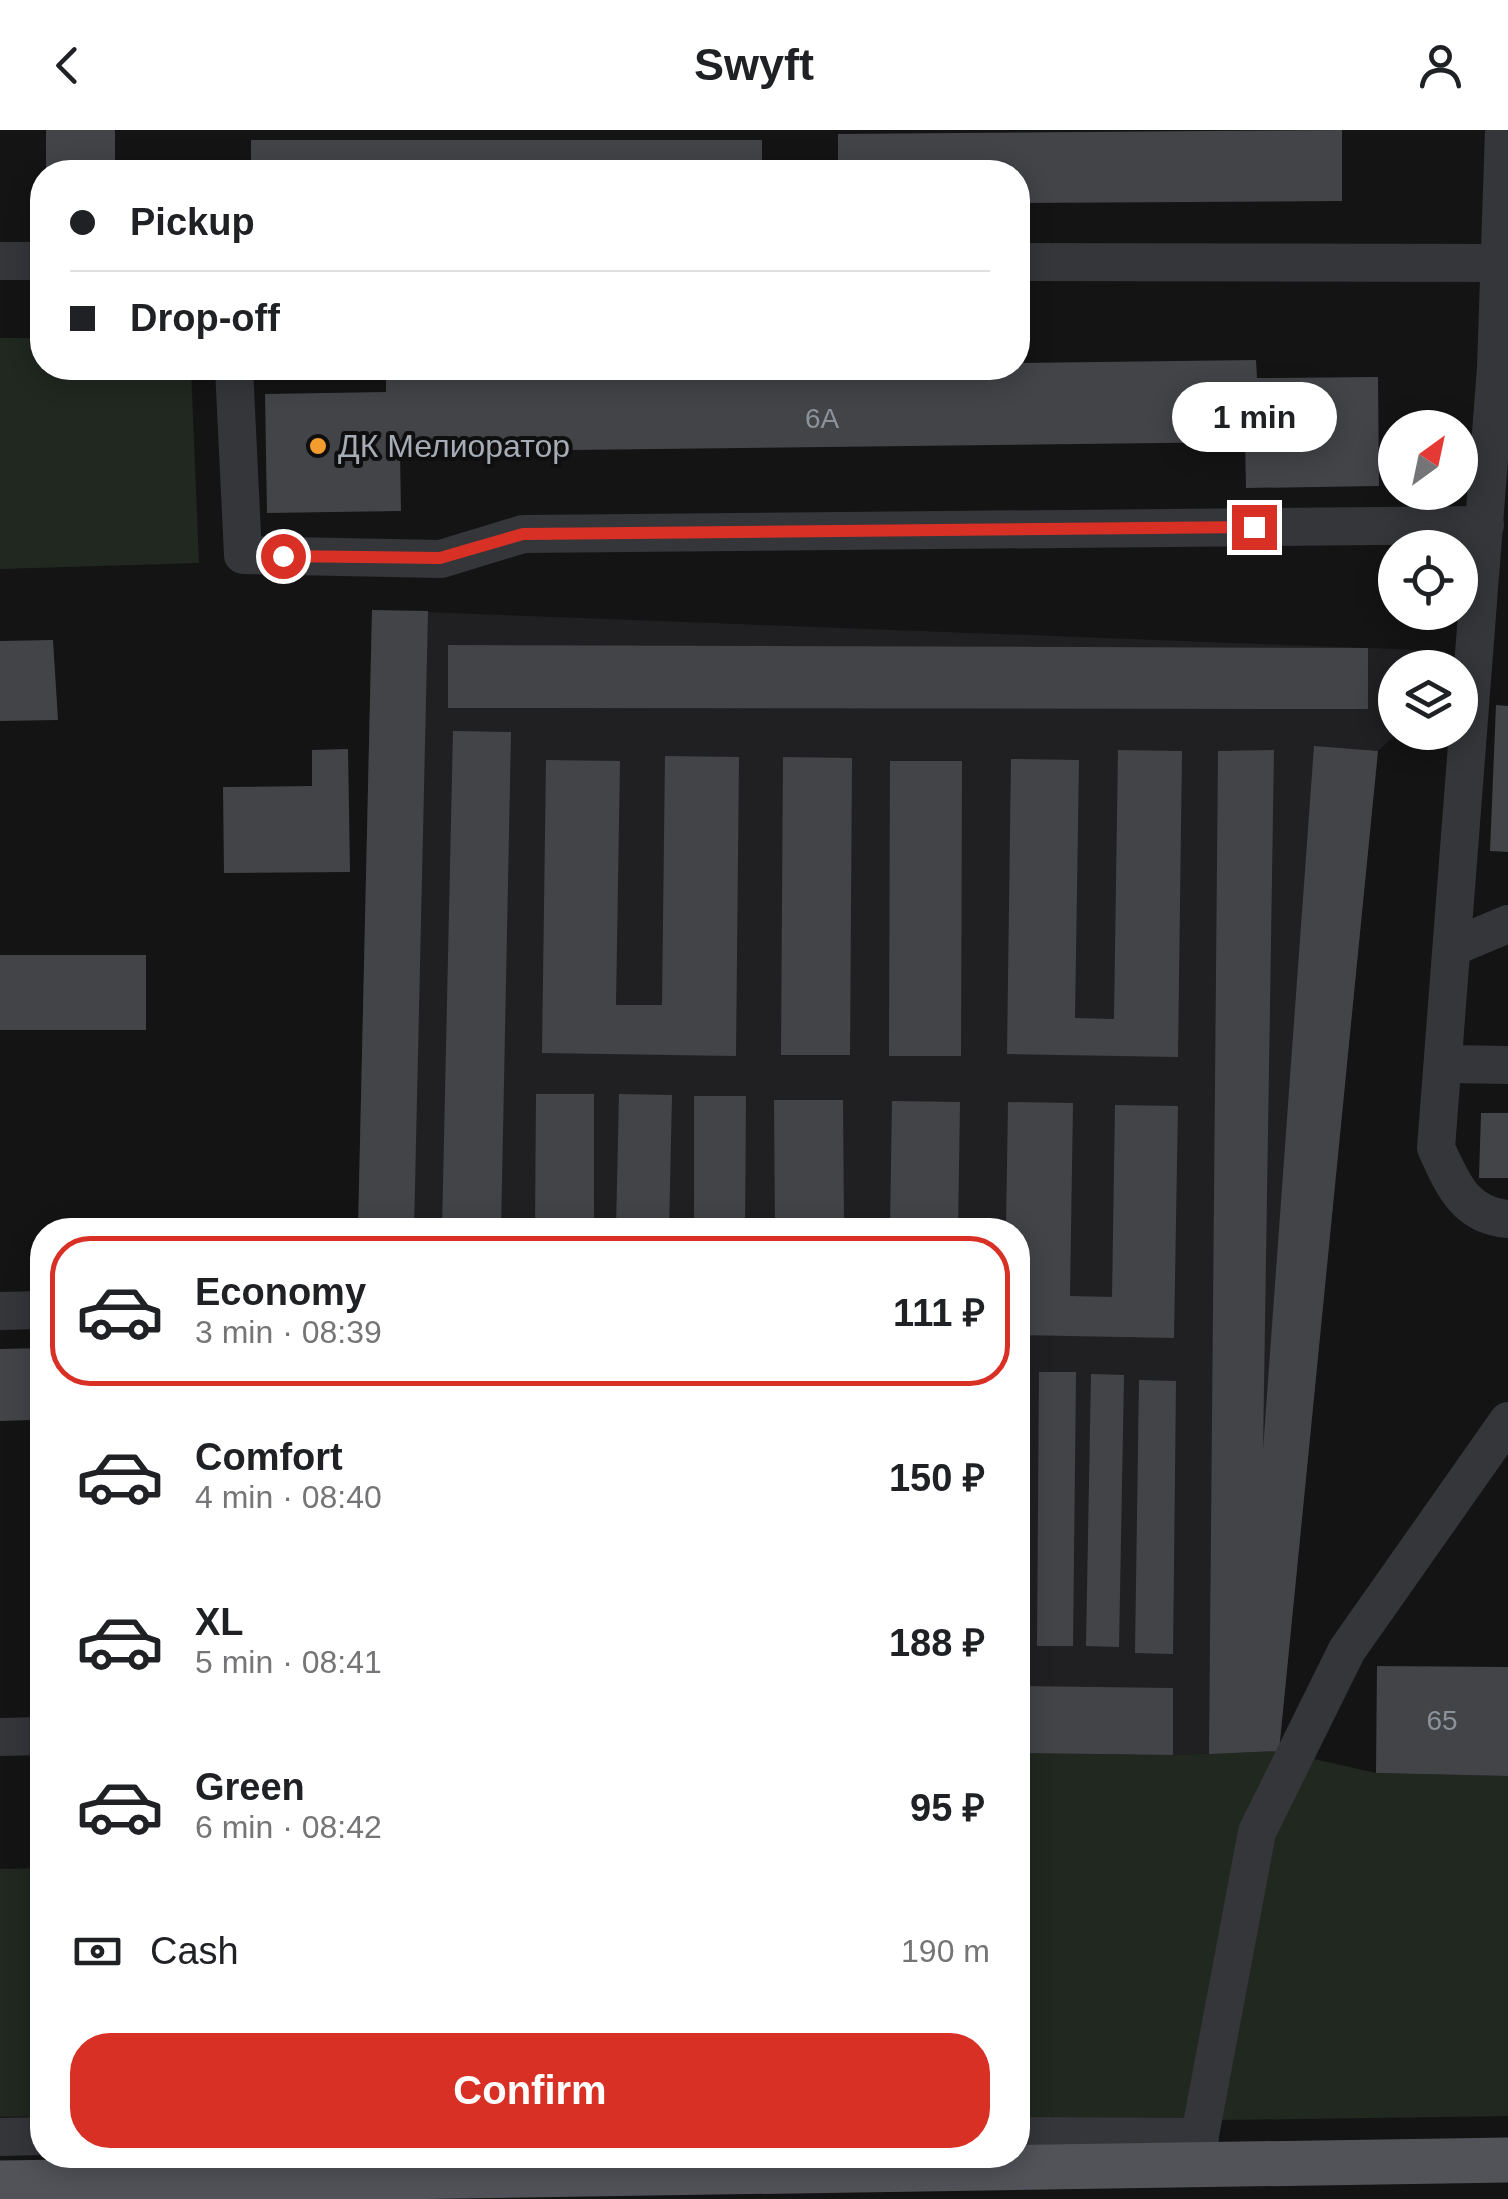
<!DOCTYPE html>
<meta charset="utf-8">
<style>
body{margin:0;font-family:Arial,sans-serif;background:#f2f2f2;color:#202124;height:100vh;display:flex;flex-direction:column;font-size:38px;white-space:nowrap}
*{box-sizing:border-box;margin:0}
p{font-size:32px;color:#757577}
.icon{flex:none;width:55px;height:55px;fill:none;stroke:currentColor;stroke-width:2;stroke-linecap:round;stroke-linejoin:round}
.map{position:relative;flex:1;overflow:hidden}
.side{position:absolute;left:30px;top:1088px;width:1000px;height:950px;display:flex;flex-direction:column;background:#fff;border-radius:40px;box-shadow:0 5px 25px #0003}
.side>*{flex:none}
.hud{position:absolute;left:30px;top:30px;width:1000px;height:220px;border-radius:40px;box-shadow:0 5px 25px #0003;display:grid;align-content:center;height:220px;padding:0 40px;background:#fff}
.needle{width:65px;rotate:33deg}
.fabs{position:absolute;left:1378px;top:280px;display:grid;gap:20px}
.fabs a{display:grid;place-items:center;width:100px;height:100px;border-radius:50%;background:#fff;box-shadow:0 5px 25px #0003;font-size:50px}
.end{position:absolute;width:45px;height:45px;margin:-22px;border:12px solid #d93025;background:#fff;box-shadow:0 0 0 5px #fff}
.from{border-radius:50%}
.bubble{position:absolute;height:70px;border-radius:35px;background:#fff;box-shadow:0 5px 25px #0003;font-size:32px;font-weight:600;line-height:70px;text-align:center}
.hud b{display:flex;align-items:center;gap:35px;height:95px;font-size:38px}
.hud b+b{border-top:2px solid #e0e0e0}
.hud i{width:25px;height:25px;background:#202124}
ul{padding:18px 0 0;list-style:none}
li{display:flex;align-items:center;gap:30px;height:150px;margin:0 20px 15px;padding:0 20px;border:5px solid transparent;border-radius:40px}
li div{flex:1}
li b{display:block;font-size:38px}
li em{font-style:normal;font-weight:600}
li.on{border-color:#d93025}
li>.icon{width:90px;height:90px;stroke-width:1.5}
.pay{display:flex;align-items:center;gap:25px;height:110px;padding:0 40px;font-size:38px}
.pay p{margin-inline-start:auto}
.primary-button{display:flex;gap:20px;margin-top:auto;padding:20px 40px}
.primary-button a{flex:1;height:115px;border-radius:40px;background:#d93025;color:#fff;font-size:40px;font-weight:600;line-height:115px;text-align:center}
header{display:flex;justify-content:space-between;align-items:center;height:130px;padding:0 40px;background:#fff;font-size:45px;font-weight:600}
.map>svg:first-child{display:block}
</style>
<header><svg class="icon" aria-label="back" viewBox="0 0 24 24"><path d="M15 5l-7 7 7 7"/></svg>Swyft<svg class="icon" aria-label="person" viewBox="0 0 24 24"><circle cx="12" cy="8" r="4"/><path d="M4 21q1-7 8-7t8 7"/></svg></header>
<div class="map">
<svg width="1508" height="2069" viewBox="0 0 1508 2069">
<rect width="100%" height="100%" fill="#141415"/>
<polygon fill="#202022" points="372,480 1445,521 1445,537 1395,538 1397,603 1378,621 1279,1621 1173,1625 1018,1623 1018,1100 358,1100"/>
<g fill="#202820">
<polygon points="0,208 42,208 42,238 191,238 199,433 0,439"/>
<polygon points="1279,1621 1376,1643 1508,1646 1508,1986 1018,1993 1018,1623 1173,1625"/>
<polygon points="42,1738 42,1986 0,1987 0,1739"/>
</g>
<g fill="#434448">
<rect x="46" y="0" width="69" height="42"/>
<polygon points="1342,0 1342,71 1018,73 1018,42 838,42 838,4"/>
<rect x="251" y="10" width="511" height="32"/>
<polygon points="1256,230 1257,248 1378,247 1379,356 1246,358 1245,312 400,322 401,381 267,383 265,264 386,262 386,240 1018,238 1018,233"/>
<polygon points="372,480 428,481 414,1100 358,1100"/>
<polygon points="53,510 58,590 0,591 0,511"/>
<polygon points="448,515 1368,518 1368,579 448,578"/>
<polygon points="1496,575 1508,576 1508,722 1490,721"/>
<polygon points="453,601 511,602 501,1100 442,1100"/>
<polygon points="1314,616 1378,621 1279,1621 1209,1624 1218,621 1274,620 1263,1320"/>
<polygon points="348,619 350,742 224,743 223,657 312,656 312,620"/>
<polygon points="1118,620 1182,621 1178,927 1007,924 1011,629 1079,630 1075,888 1114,889"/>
<polygon points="665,626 739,627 736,926 542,923 546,630 620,631 616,875 662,875"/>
<polygon points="783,627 852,628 850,925 781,925"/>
<polygon points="890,631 962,631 961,926 889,926"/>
<rect x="0" y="825" width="146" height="75"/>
<polygon points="536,964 594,964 594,1100 535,1100"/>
<polygon points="619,964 672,965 669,1100 616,1100"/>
<polygon points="694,966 746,966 745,1100 694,1100"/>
<polygon points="774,970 843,970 844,1100 775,1100"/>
<polygon points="892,971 960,972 958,1100 890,1100"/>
<polygon points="1008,972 1073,973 1070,1166 1112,1167 1115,975 1178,976 1174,1208 1018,1205 1018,1100 1006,1100"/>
<polygon points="1481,983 1508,983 1508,1048 1479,1048"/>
<polygon points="42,1218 42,1576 35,1576 31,1290 0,1291 0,1219"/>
<polygon points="1039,1242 1076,1242 1073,1516 1037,1516"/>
<polygon points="1091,1244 1124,1245 1119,1517 1086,1516"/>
<polygon points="1139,1250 1176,1251 1173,1524 1135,1523"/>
<polygon points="1377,1536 1508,1537 1508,1646 1376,1643"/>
<polygon points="1018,1556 1173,1558 1173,1625 1018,1623"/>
</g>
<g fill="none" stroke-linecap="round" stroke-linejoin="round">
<g stroke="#35363a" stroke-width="38">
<path d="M1504,0l-8,238 -60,780c16,34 28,68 72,71"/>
<polyline points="0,131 42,131"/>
<polyline points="1018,132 1501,133"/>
<polyline points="234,238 243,425 441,429 523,404 1485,395"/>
<polyline points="1453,817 1508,794"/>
<polyline points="1445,934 1508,935"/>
<polyline points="0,1181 42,1180"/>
<polyline points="0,1607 42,1606"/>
<polyline points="1018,2006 1200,2007"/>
<polyline points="0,2007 42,2006"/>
<polyline points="1194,2037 1257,1702 1347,1520 1508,1291"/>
</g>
<polyline stroke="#515359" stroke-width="45" points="0,2053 1508,2030"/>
</g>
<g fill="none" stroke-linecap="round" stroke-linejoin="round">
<polyline stroke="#d93025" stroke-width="12" points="283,426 440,428 523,404 1254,397"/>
</g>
<circle fill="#f39d2e" stroke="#0f0f10" stroke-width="4" cx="318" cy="316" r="10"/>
<g text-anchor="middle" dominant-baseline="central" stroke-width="8" stroke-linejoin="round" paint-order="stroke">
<g font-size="28" fill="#8c929a">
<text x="822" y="288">6А</text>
<text x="1442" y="1590">65</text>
</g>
<g font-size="32" fill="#a5acb6" stroke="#0f0f10" text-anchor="start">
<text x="338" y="316">ДК Мелиоратор</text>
</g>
</g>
</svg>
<div class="fabs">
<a><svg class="needle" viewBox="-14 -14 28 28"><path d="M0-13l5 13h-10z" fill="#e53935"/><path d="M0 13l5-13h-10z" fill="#757577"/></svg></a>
<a><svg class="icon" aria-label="locate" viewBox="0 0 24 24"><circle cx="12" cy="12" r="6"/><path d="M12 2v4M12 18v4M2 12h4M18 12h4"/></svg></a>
<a><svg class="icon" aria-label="layers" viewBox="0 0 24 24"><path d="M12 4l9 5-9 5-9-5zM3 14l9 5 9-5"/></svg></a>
</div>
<i class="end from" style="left:283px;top:426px"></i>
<i class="end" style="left:1254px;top:397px"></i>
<div class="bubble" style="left:1172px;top:252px;width:165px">1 min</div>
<div class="hud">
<b><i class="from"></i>Pickup</b>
<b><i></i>Drop-off</b>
</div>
<section class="side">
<ul>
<li class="on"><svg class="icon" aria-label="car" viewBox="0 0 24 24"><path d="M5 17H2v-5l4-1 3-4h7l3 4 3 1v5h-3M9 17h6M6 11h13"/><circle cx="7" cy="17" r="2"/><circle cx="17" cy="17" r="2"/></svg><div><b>Economy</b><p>3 min · 08:39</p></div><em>111 ₽</em></li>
<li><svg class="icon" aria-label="car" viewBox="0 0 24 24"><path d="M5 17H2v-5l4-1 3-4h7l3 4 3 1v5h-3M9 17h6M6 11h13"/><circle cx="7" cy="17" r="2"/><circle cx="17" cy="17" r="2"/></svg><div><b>Comfort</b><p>4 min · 08:40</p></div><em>150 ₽</em></li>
<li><svg class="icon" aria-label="car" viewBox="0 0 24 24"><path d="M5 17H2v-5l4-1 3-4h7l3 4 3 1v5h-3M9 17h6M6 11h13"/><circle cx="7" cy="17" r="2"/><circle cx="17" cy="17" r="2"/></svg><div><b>XL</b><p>5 min · 08:41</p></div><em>188 ₽</em></li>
<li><svg class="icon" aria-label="car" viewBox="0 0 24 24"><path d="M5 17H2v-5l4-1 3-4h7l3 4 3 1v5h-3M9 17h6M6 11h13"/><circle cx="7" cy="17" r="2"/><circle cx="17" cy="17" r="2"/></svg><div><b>Green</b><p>6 min · 08:42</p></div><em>95 ₽</em></li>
</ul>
<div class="pay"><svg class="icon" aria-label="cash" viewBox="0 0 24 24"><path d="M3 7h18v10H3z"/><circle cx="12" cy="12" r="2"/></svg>Cash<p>190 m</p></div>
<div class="primary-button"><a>Confirm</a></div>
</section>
</div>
